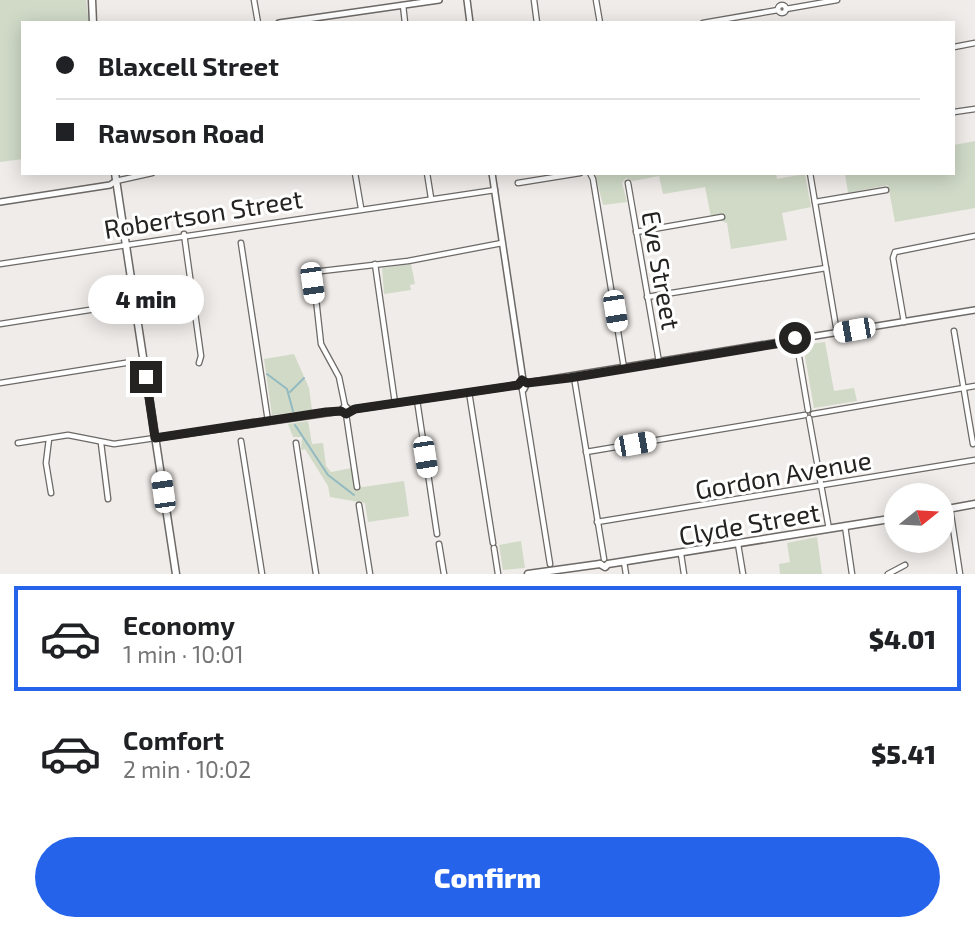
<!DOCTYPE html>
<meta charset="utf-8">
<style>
body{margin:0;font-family:"Exo 2",sans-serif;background:#f2f2f2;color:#202124;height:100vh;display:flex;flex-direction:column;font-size:26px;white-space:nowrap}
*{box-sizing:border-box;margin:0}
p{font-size:23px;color:#757577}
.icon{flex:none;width:38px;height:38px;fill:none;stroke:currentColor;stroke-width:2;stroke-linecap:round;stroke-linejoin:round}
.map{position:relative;height:574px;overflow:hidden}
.sheet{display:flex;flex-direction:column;background:#fff;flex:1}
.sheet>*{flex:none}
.top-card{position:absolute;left:21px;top:21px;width:934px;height:154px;border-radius:0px;box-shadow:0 4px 18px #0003;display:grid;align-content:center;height:154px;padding:0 35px;background:#fff}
.needle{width:46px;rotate:72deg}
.tools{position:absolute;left:884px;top:483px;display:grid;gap:14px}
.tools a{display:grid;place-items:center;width:70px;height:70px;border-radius:50%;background:#fff;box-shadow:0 4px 18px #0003;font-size:35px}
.end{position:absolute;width:32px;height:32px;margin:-16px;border:9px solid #252322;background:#fff;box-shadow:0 0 0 4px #fff}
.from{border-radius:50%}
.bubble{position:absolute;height:49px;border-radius:24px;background:#fff;box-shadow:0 4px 18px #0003;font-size:23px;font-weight:800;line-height:49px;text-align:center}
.car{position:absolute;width:21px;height:42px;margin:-21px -10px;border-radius:9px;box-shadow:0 0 5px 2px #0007;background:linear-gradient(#fff 24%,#345 0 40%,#fff 0 76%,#345 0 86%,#fff 0)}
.top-card b{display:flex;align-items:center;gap:24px;height:66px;font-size:26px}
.top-card b+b{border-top:2px solid #e0e0e0}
.top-card i{width:18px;height:18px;background:#202124}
ul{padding:12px 0 0;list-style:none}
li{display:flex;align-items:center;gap:21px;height:105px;margin:0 14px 10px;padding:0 21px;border:4px solid transparent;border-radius:0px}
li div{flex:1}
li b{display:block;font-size:26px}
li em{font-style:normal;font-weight:800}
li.on{border-color:#2563eb}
li>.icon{width:63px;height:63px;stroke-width:1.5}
.action{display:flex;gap:14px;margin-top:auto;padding:14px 35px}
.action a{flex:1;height:80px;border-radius:42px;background:#2563eb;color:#fff;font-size:28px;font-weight:800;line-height:80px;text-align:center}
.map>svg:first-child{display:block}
</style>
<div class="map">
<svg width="975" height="574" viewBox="0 0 975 574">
<rect width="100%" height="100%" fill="#f0ece9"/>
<g fill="#d0dac7">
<polygon points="0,0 86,0 89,23 23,23 23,159 0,162"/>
<polygon points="975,141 975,208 895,222 888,185 848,193 845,173 954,173 954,145"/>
<polygon points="595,173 776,173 777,179 805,174 811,207 782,213 787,240 731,249 727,223 711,217 705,187 663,194 659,176 633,181 626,178 622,183 627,202 603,205"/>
<polygon points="411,264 415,284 410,285 411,290 384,294 382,268"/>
<polygon points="825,342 834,391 854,388 857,401 814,408 803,345"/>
<polygon points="294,354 309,388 312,410 272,415 264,359"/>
<polygon points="308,421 312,444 323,443 326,466 331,472 352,468 356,488 404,481 409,516 368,522 365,503 330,497 328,486 305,449 301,450 302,437 293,437 288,424"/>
<polygon points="817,537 822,574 780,574 779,564 790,562 787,543"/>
<polygon points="521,541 525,568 503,570 499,545"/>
</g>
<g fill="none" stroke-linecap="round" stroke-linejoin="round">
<g stroke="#93bac1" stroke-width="2">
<polyline points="267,374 287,389 293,411"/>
<polyline points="290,392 304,378"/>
<polyline points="295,425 328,475 354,495"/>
</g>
<g stroke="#6c6966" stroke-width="7">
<g id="minor">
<polyline points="254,0 258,23"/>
<polyline points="534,0 537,23"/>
<polyline points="596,0 600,23"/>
<polyline points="403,5 405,23"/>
<circle cx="782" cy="9" r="4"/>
<polyline points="786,9 837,0"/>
<polyline points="703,23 778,10"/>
<polyline points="954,47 975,43"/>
<polyline points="954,112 975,109"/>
<polyline points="355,173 361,208"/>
<polyline points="427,173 431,198"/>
<polyline points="590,173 593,179 624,368"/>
<polyline points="810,173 837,333"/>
<polyline points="116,181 152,173"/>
<polyline points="518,183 580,173"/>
<polyline points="628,183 659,362"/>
<polyline points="815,202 886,190"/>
<polyline points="636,232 722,217"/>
<polyline points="184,234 201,356 199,363"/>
<polyline points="241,243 268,421"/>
<polyline points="0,264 495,190"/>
<polyline points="375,264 395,403"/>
<polyline points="647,297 826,268"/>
<polyline points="904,322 893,258 895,252 975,236"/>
<polyline points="0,324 134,303"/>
<polyline points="954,331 973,444"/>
<polyline points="797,345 808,410"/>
<polyline points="574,377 604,559"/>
<polyline points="0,383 144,360"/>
<polyline points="522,389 550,564"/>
<polyline points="469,392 493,543"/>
<polyline points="417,400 437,534"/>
<polyline points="345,406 339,377 321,344 313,272 408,261 502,243"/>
<polyline points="346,414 357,487"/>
<polyline points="813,414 975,386"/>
<polyline points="809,418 829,529"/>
<polyline points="49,439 46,463 51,493"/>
<polyline points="241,441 262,574"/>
<polyline points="18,443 68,435 114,444 155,438"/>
<polyline points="101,443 108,499"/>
<polyline points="296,443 316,574"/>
<polyline points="586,452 805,415"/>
<polyline points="359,505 370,574"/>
<polyline points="950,508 960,574"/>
<polyline points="597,522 975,460"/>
<polyline points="845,526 852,574"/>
<polyline points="439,544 444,574"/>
<polyline points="738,544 743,574"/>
<polyline points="494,548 498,574"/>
<polyline points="681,554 684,574"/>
<polyline points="624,562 626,574"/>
<polyline points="888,574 905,565"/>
</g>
</g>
<g stroke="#6c6966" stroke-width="8">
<g id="tertiary">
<polyline points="467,0 470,23"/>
<polyline points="279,23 439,0"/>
<polyline points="492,173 523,380"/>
<polyline points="0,202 110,185 116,181"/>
<polyline points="155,438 341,411 345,406 349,410 518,385 524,389 527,383 975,310"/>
</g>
</g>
<g stroke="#6c6966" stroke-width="9">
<g id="secondary">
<polyline points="92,0 93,23"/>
<polyline points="115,173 176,574"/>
<polyline points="942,510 975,504"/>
<polyline points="600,564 605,567 608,564 896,518"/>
<polyline points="528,574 600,564"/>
</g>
</g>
<use href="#minor" stroke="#fff" stroke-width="4.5"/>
<use href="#tertiary" stroke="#fff" stroke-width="5"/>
<use href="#secondary" stroke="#fff" stroke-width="6"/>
</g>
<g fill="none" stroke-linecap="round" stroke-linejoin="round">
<polyline stroke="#252322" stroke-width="9" points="146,377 155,438 326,412 341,411 346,414 355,409 518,385 522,380 527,383 569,378 794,341 795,338"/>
</g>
<g text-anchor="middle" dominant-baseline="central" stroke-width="6" stroke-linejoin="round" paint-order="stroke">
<g font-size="26" fill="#252322" stroke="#fff">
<text transform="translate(203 213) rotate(-9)">Robertson Street</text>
<text transform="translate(662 270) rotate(80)">Eve Street</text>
<text transform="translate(783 474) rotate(-10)">Gordon Avenue</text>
<text transform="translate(749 523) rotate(-10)">Clyde Street</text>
</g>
</g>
</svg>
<div class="tools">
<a><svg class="needle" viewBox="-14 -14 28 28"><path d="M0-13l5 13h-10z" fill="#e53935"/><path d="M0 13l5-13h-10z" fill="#757577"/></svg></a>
</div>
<i class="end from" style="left:795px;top:338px"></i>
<i class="end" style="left:146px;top:377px"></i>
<div class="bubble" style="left:88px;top:275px;width:116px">4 min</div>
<i class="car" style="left:312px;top:283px;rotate:172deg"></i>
<i class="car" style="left:615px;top:311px;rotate:171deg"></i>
<i class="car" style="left:854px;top:330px;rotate:260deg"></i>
<i class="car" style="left:635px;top:444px;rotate:80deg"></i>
<i class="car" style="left:425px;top:457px;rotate:171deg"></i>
<i class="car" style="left:163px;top:492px;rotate:352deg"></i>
<div class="top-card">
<b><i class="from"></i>Blaxcell Street</b>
<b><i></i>Rawson Road</b>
</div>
</div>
<section class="sheet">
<ul>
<li class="on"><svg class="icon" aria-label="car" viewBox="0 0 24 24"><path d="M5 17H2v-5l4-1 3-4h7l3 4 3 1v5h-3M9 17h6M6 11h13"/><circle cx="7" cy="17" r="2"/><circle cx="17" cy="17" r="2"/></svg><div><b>Economy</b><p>1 min · 10:01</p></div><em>$4.01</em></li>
<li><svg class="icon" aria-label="car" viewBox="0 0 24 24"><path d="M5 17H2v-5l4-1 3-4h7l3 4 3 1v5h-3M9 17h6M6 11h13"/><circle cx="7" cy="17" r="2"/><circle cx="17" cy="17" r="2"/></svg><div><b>Comfort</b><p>2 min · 10:02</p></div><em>$5.41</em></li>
</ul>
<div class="action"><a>Confirm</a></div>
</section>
